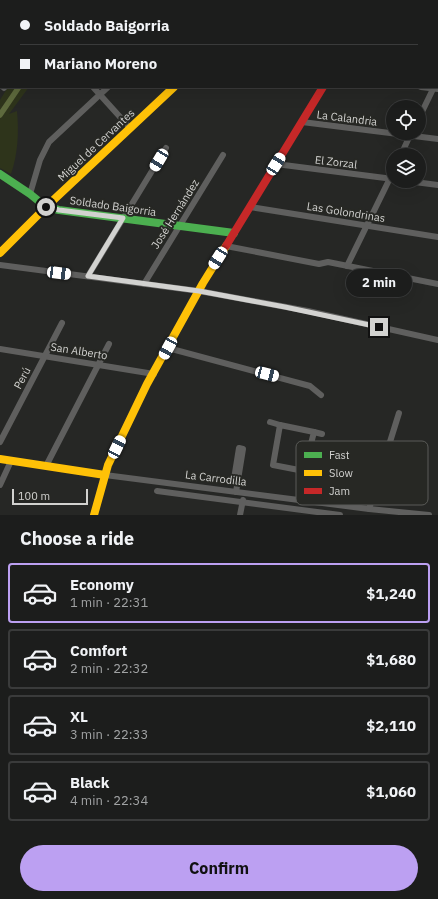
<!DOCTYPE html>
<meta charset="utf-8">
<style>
body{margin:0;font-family:"IBM Plex Sans",sans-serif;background:#252625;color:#f1f3f6;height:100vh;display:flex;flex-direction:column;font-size:15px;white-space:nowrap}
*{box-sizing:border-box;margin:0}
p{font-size:13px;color:#a0a2a3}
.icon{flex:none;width:22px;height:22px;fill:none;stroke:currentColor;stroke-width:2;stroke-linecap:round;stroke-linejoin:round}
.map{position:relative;height:515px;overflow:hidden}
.sheet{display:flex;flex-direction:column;background:#1c1d1c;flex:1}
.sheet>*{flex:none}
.guide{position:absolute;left:0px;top:0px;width:438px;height:88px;box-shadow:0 4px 16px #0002,0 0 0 1px #3a3b3b;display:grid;align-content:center;height:88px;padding:0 20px;background:#1c1d1c}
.buttons{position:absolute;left:386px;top:100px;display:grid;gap:8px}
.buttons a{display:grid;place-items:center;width:40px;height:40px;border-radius:50%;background:#1c1d1c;box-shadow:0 4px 16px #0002,0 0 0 1px #3a3b3b;font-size:20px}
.scale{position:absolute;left:12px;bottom:10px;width:76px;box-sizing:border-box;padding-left:4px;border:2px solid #d2d2d0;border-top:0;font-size:11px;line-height:14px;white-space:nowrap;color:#d2d2d0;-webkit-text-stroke:3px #272824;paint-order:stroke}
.end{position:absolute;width:18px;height:18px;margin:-9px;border:5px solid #d2d2d0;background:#111;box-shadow:0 0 0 2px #111}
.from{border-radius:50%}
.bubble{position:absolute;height:28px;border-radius:14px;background:#1c1d1c;box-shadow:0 4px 16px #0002,0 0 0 1px #3a3b3b;font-size:13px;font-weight:800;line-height:28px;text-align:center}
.car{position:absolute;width:12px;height:24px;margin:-12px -6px;border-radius:5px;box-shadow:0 0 3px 1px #0007;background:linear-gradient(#fff 24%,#345 0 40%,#fff 0 76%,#345 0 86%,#fff 0)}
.guide b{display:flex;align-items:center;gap:14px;height:38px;font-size:15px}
.guide b+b{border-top:1px solid #3a3b3b}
.guide i{width:10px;height:10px;background:#f1f3f6}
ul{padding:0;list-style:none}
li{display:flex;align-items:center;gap:12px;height:60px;margin:0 8px 6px;padding:0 12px;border:2px solid #3a3b3b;border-radius:4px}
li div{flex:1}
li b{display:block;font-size:15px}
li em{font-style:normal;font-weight:800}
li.on{border-color:#bca0f2}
li>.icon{width:36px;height:36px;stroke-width:1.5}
h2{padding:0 20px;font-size:18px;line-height:48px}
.cta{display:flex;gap:8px;margin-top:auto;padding:8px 20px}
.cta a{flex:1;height:46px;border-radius:24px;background:#bca0f2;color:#111;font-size:16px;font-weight:800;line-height:46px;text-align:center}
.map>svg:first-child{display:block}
</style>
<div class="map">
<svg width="438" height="515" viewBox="0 0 438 515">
<rect width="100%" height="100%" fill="#262725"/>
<path fill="#2e341b" d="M8,87h21l-20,27 8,-3c2,21 1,43 -6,63l-11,-6v-68z"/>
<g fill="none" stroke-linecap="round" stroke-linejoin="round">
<g stroke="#5e6a3d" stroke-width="5.5">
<polyline points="79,1 79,0"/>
<polyline points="0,115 19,87"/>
</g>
<g stroke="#5f5f5e" stroke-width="6">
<polyline points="147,0 147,1"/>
<polyline points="199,1 200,0"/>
<polyline points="437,41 438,41"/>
<polyline points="437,81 438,79"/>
<polyline points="3,87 4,88"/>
<polyline points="93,87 130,128"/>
<polyline points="421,87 438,89"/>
<polyline points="419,118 434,87"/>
<polyline points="302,122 438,139"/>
<polyline points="401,155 411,133"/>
<polyline points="276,164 393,179"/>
<polyline points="407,181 438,185"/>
<polyline points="30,194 40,160 49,142 108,87"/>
<polyline points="250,207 438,237"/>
<polyline points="226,246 319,264 328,262 438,284"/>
<polyline points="0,265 199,291 308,311 438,340"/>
<polyline points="347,266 393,172"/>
<polyline points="88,276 166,148"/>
<polyline points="144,284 223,155"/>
<polyline points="168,348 310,386 321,395"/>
<polyline points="0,349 154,374"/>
<polyline points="270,422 280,425"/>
<polygon points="280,425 314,432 304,471 273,465"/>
<polyline points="314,432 322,434"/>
<polyline points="0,442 62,323"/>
<polyline points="46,466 109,344"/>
<polyline points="105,475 369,509 429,515"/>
<polyline points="0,485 11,461"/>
<polyline points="157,491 340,515"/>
<polyline points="236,492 243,449 239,448 234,479 238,479"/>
<polyline points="369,509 399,413"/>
<polyline points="240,515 243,500"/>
</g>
<g stroke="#4caf50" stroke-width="8">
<polyline points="269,1 270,0"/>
<polyline points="0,174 30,194 46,207 59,210 234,233"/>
</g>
<g stroke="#ffc107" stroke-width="8">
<polyline points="373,0 373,1"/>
<polyline points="0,253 46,207 174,87"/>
<polyline points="0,459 105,475"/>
<polyline points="94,515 108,465 147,384 203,283 226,246"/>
</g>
<polyline stroke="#c62828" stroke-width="8" points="226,246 323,87"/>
</g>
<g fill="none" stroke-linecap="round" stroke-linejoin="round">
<polyline stroke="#d2d2d0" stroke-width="5" points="46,207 59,210 123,218 88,276 199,291 285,307 379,327"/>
</g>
<g text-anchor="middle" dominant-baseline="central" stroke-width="4" stroke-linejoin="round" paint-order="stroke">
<g font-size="11" fill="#d2d2d0" stroke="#272824">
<text transform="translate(347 118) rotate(7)">La Calandria</text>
<text transform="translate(96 145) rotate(-43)">Miguel de Cervantes</text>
<text transform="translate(336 162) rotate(7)">El Zorzal</text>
<text transform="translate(113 206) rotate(8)">Soldado Baigorria</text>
<text transform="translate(346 212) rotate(9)">Las Golondrinas</text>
<text transform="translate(175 214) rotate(-58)">José Hernández</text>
<text transform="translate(79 351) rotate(9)">San Alberto</text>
<text transform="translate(22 378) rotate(-62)">Perú</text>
<text transform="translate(216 478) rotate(7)">La Carrodilla</text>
</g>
</g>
<rect x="296" y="441" width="132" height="64" rx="6" fill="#272824" stroke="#5a5b58" stroke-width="1"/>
<rect x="304" y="452" width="18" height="6" fill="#4caf50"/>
<rect x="304" y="470" width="18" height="6" fill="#ffc107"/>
<rect x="304" y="488" width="18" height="6" fill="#c62828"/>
<g font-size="11" fill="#d2d2d0">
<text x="329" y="459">Fast</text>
<text x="329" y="477">Slow</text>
<text x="329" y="495">Jam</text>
</g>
</svg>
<div class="buttons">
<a><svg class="icon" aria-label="locate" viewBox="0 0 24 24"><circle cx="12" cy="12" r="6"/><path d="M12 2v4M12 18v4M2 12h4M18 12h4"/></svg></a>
<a><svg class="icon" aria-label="layers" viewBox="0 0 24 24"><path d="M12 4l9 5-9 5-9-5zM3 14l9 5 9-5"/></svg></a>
</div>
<div class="scale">100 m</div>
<i class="end from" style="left:46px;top:207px"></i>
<i class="end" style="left:379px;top:327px"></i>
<div class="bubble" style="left:346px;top:269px;width:66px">2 min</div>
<i class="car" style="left:159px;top:160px;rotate:211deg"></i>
<i class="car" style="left:276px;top:164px;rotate:32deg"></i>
<i class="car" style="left:218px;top:258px;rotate:212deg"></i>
<i class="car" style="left:59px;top:273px;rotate:97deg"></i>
<i class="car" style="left:168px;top:348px;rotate:209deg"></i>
<i class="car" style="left:267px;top:374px;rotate:105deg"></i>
<i class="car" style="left:117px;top:447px;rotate:26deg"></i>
<div class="guide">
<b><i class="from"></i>Soldado Baigorria</b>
<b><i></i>Mariano Moreno</b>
</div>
</div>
<section class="sheet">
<h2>Choose a ride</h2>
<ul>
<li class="on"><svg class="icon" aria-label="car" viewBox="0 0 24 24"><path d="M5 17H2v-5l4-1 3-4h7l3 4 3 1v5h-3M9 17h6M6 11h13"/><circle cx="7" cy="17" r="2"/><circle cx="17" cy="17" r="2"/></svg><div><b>Economy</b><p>1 min · 22:31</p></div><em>$1,240</em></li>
<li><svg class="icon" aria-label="car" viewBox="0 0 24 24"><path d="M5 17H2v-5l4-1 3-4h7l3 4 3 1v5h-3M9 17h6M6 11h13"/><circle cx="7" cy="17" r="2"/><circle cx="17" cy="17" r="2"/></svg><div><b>Comfort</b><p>2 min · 22:32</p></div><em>$1,680</em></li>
<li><svg class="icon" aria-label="car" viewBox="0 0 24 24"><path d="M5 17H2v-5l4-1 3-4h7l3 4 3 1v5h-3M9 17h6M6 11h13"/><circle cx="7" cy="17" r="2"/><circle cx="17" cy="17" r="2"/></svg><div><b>XL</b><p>3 min · 22:33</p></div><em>$2,110</em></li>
<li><svg class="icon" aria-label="car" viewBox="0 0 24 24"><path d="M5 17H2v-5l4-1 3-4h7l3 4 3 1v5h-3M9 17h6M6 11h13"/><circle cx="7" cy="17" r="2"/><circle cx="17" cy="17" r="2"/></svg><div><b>Black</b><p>4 min · 22:34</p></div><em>$1,060</em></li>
</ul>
<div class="cta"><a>Confirm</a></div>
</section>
